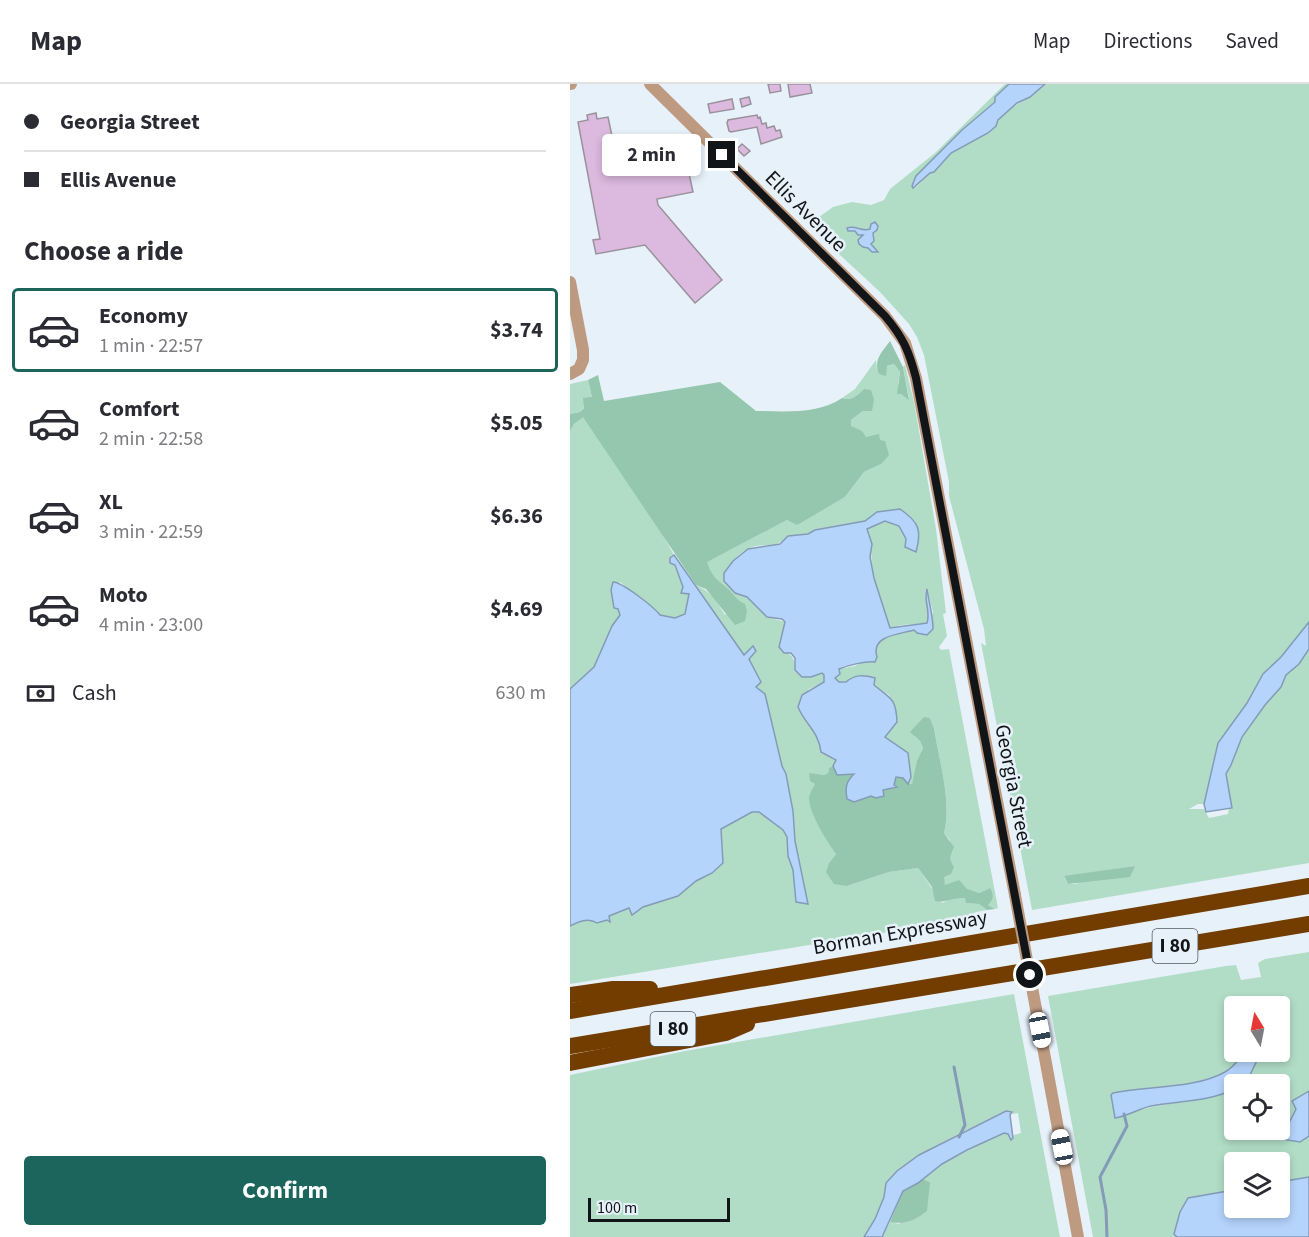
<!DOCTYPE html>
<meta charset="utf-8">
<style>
body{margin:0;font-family:"Source Sans 3",sans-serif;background:#f2f2f3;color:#2b2b33;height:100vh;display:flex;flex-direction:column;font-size:22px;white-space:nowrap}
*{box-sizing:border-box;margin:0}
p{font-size:20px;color:#7c7c81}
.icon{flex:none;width:33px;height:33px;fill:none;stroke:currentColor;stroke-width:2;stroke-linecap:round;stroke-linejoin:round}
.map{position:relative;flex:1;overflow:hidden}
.side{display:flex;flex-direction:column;background:#fff;width:570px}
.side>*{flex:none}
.top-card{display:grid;align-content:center;height:132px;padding:0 24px;background:#fff}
.needle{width:39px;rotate:350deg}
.controls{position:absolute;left:654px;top:912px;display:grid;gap:12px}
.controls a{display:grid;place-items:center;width:66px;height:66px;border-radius:6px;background:#fff;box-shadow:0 3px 9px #0003;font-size:30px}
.scale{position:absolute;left:18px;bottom:15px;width:142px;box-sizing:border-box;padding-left:6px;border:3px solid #121518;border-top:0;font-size:16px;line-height:21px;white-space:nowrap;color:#121518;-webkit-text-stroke:4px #e7f1fa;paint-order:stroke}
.end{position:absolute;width:27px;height:27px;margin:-14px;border:8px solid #121518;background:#fff;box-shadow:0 0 0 3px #fff}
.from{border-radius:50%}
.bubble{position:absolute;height:42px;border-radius:6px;background:#fff;box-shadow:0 3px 9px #0003;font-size:20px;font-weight:700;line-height:42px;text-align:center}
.car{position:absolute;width:18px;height:36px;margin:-18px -9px;border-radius:8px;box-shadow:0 0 4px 2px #0007;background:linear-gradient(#fff 24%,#345 0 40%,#fff 0 76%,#345 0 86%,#fff 0)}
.top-card b{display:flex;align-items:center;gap:21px;height:57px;font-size:22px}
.top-card b+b{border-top:2px solid #e1e1e2}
.top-card i{width:15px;height:15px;background:#2b2b33}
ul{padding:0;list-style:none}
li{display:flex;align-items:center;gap:18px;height:84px;margin:0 12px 9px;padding:0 12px;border:3px solid transparent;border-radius:6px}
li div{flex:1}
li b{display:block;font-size:22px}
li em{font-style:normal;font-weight:700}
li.active{border-color:#1b655c}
li>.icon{width:54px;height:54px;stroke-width:1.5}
h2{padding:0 24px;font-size:27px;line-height:72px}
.pay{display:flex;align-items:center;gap:15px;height:66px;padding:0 24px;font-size:22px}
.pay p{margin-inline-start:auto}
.button{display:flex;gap:12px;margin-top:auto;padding:12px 24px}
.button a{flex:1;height:69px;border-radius:6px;background:#1b655c;color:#fff;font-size:24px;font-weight:700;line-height:69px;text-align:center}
header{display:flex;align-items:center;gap:36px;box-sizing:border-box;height:84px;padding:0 30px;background:#fff;border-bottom:2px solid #e1e1e2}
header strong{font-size:28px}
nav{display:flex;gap:33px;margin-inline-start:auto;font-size:21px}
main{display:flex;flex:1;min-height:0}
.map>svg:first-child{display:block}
</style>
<header>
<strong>Map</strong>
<nav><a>Map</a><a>Directions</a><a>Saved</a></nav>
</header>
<main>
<section class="side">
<div class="top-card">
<b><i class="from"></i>Georgia Street</b>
<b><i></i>Ellis Avenue</b>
</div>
<h2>Choose a ride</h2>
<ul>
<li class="active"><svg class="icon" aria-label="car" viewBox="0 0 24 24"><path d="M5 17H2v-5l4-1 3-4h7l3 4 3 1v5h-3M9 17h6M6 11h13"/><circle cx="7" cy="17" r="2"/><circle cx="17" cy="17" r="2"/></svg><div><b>Economy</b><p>1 min · 22:57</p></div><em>$3.74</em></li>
<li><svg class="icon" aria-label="car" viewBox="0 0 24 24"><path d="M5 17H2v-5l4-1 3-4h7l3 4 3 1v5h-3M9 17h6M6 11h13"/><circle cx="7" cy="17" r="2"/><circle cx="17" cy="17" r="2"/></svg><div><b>Comfort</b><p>2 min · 22:58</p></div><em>$5.05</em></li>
<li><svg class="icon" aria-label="car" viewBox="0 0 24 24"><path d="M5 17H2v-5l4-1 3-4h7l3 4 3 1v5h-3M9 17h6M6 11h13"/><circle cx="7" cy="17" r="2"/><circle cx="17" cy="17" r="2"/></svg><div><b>XL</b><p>3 min · 22:59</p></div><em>$6.36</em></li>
<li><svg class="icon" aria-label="car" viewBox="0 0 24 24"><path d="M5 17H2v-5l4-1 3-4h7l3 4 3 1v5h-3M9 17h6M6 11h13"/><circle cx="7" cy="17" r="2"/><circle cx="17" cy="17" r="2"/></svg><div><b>Moto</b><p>4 min · 23:00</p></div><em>$4.69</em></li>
</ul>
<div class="pay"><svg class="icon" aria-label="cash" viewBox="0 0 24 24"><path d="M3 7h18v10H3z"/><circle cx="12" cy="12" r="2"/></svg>Cash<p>630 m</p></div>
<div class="button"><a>Confirm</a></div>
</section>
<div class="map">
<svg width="739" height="1153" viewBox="0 0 739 1153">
<rect width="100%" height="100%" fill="#e7f1fa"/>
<g fill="#b1ddc6" fill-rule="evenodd">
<path d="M435,0h4l-14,13v5c-17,12 -31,27 -45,41 -14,14 -28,26 -38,43l4,1 35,-34 45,-27c5,-16 22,-21 34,-29 5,-3 10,-9 15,-13h264v538l-28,35 -18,17 -16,29 -29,40 -14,61h-6l-9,5h15l5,9 19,-4 1,-6h3l-6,-34 5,-9 11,-28 23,-32 16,-18 5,-12 13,-11 10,-15v214l-277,47 -51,-267 5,3 -2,-17 -35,-133v-14l-25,-127 -7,-18 -8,-13 -29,-32 -68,-63v-7l21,-15 19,-5 19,3 13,-5 6,-11 45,-36zM565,782l-60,18h-7l-4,-7z"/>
<path d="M306,276l1,10 17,-6 6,8 -2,11 3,11 8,4 -6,-31 2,-2 9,37 22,127 10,84 -3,1 4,22 -8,11 2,3 8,-1 49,259 -3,1 -7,-4 2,-17 -11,5 -34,-7 -2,-9 8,-15 -1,-22 -6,-7c8,-31 -5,-73 -10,-105l-4,-10 -16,18 6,5 3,7c-6,12 -6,24 -11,36h-4l3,-7 -3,-24 -23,-16 12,-15 -8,-27 -15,-10 1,-7 -36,4 -4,-4 5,-4 -1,-5 16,-3 9,-5 11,-11 2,-6 8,-7 48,-14 -2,-5 2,-6 -6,-22 -2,1c1,12 5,20 2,32l-25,2 -12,3c-6,-16 -13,-33 -16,-51 -4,-18 -1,-31 -8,-48l19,-8 14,5 17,26 3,-20 -42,-20 -12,9 -50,9 -7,4 -20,2c-14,15 -25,5 -40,13 -10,4 -18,15 -24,24l11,20 12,4 20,20 18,5 -6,25c12,7 16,9 16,23l7,7h9l11,-4 2,2v7l-15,7 -11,18c7,17 21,25 23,45l15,9 -3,5 -4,2 -1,5 -4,2 -15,-1 6,10 11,54 10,16 -7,9 18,23 42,-14 29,-4 24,35 12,-6 11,1 2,5 12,1 8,6 -11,2 -14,8 -392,64v-58c8,-4 18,-9 27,-3l10,-3 3,1 -1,-5 20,-8 3,7 11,-8 35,-11 18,-15 16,-8 11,-10 -2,-34 31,-17h7l24,18 4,7 1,19 5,14 3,32 11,2 -12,-63 -2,-30 -7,-37 -4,-8 -17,-72 -9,-7 5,-5 -12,-23 -5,-3 -48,-71c15,6 21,17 29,30l12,-15c-12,-14 -24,-20 -31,-38l81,-42 10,4 48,-27 19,-25 17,-8 -15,-27 -15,-11v-6l12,-9 9,-1 -8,-21c-7,7 -13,12 -22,9l13,-9z"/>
<polygon points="18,296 22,313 10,328 0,330 0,300"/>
<path d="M13,332l77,114 14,25 -4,3c8,11 9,25 20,35l-5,21 -10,4 -16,-3c-9,-13 -26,-21 -39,-33l-2,27 2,6 -8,11 -18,41 -24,22v-258l4,-7z"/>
<path d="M739,868v139l-17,10 4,8 -15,29 19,4 9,-6v41l-29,5v-20h-46v28l-46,8 -8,14 -6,22 3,3h-84l-45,-241 178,-30 10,-1 5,15 20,-3 -3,-14 7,-4zM664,922h46v46h-19l-12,25 -8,7h39v46h-46v-41c-34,17 -75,10 -109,27l-7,-24c24,0 87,-9 107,-20 9,-5 14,-13 20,-20h-11z"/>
<polygon points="444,910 490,1153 312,1153 320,1138 329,1140 360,1098 352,1095 372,1080 426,1052 434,1049 438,1050 441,1056 444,1051 451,1049 448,1029 443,1030 442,1028 394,1047 349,1071 327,1087 316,1099 314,1113 305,1135 294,1153 0,1153 0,991 115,967"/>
</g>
<g fill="#94c7ad">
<path d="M320,257l13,26 6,33 -8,-6h-4l3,-22 -6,-8 -7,2 -1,10 -7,-2c-6,-14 3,-22 11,-33z"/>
<path d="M28,291l6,26 116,-19 36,29c28,0 61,4 86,-13 9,3 15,-2 22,-9l7,1 3,9 -2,12h-9l-12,9v6l11,5 4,6 13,-3 1,6 5,1 4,14 -8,9 -17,8 -19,25 -48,28 -10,-5 -80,42c4,13 10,18 20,26 7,6 9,12 18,16l2,7 -2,10 -10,4 -29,-36 -10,-4 -113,-168 -9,7 -4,7v-17l10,-2 4,-4 -1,-10 9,-1 -4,-17z"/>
<path d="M354,633l6,1 4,10c5,32 18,74 10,105l10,14c-4,8 -5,13 0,20l-3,7 -7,3 1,8 14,-5 8,9 12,4 11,-5c4,7 4,11 -2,17l7,4 -8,1 -8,-6 -13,-1 -1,-5c-11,-1 -20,5 -30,3l-3,-14 -14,-19 -29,4 -42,14 -13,-2 -8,-12 3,-9 7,-9c-9,-13 -27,-40 -27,-57 1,-4 4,-9 6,-13l-5,-3 -1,-8 15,2 4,-2 1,-5 4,-2 4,9 18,-2 -1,29 40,-17 2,-8 7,1 5,6h4l5,-23 6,-13 -3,-7 -10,-9z"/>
<polygon points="565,782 560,793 498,800 494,792"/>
<path d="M352,1095l8,3 -3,29c-12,9 -22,14 -37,11l13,-31z"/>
</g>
<g fill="#b5d4fc" stroke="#849bb8" stroke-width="1.5">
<polygon points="439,0 475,0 460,13 447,19 428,36 426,42 418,49 381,69 364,88 360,89 343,104 342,102 346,92 392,46 425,18 425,13"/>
<path d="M305,138l3,4 -1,4 -4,3 1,8 -3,3 7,8h-6l-4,-4 -5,-1 -4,-3 -1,-4 5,-5h-5l-3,-4h-7l-1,-3c9,-3 14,4 23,1l1,-5z"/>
<path d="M330,425c19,13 22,21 16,43l-11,-5 1,-8 -7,-13 -14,-5 -18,8 5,15 -2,13 4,21 16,50 37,-5c4,-12 -4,-23 0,-34 2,14 6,26 6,40l-6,6 -10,-2 -3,-3c-13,4 -44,5 -37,27l-2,5c-10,-1 -26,3 -36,7l1,5 -5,4 4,4h7c9,-8 18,-7 29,-4l-1,7c17,14 22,13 23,37l-12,15 23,16 3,24 -3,7 -5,-6 -7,-1 -2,8 3,2 -14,3 1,6 -8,2 -5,-2 -17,6 -7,-3c-2,-12 -1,-17 7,-25l-17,1 -4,-9 3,-6 -15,-8c-2,-20 -16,-28 -23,-45l4,-12 22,-13v-7l-2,-2 -11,4h-9l-7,-7v-12l-4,-5h-7l-5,-6 6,-25 -3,-3 -15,-2 -20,-20 -12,-4 -11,-12v-8l9,-12 15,-12 32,-5 8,-8 20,-2 7,-4 50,-9 12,-9z"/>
<path d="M104,471l70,100 9,-9 3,5 -7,8 12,23 -5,5 9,7 17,72 4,8 7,37 2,30 13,63 -12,-2 -3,-32 -5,-14 -1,-19 -4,-7 -24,-18h-7l-31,17 2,34 -11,10 -16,8 -18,15 -35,11 -11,8 -3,-7 -20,8 1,6 -3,-2 -10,3c-9,-6 -19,-1 -27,3v-237l24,-22 18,-41 8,-11 -2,-6 -4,-1 -3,-18 2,-8c9,0 41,25 47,33l15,3 10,-4 4,-20 -8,-1 2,-6 -8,-22 -5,-2v-5z"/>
<polygon points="739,538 739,565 729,580 716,591 711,603 695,621 672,653 661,681 656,690 662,724 636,728 634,720 648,659 677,619 693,590 711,573"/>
<path d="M675,968h16l-12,25 -8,7h-7v5c-25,13 -56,12 -83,17 -13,3 -23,10 -36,12l-4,-23 2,-2c33,-7 82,-4 112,-21 9,-5 14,-13 20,-20z"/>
<polygon points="739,1007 739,1052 730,1058 711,1055 726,1025 722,1017"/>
<polygon points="436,1027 442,1028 440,1031 443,1054 441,1056 438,1050 434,1049 397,1066 372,1080 348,1099 333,1107 312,1153 294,1153 305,1135 314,1113 316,1099 327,1087 349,1071"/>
<polygon points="739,1093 739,1153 607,1153 604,1150 610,1128 618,1114 664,1106 664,1124 710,1124 710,1098"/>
</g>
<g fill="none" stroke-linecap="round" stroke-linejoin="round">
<g stroke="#849bb8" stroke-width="3">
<polyline points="384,983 395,1041 389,1053"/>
<polyline points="537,1153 536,1126 530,1093 557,1042 554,1030"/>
</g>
</g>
<g fill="#dcb9df" stroke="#9a929b" stroke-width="1.5">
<polygon points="198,0 210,0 211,7 200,9"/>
<polygon points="218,0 240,0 242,9 220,13"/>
<polygon points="179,13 181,20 172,23 170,15"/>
<polygon points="162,15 164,25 140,29 138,20"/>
<polygon points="26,29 27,35 38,33 42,52 45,51 52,89 48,89 49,91 67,88 65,80 100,73 101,78 106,77 108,83 111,82 111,86 118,85 123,108 87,115 88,121 152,196 125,219 75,161 26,170 23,156 30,155 8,38 18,36 17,31"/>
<polygon points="187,31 188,34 190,33 192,40 196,39 197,44 204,42 206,47 210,46 212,53 191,60 187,43 161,48 159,47 157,39 158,36"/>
<polygon points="172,60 180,67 174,72 167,65"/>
</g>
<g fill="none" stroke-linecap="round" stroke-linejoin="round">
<g stroke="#be9a80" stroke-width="12">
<polyline points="0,0 1,0"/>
<polyline points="80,0 315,232 335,259 346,294 445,811"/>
<polyline points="0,198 13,266 13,276 9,285 0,290"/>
<polyline points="466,925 508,1153"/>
</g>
<g stroke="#743d00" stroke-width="16">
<polyline points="0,911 43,905 80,905"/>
<polyline points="0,927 739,802"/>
<polyline points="0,962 739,840"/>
<polyline points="0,979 156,949 177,940"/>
</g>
<polyline stroke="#be9a80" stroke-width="12" points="445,811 466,925"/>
</g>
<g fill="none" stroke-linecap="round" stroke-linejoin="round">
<path stroke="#121518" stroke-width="8" d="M152,71l163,161c18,21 24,35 31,62l114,597"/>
</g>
<g text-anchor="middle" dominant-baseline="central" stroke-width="5" stroke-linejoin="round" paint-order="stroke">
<g fill="#e7f1fa" stroke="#52575c" stroke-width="1.5">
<rect x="582.5" y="845" width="45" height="34" rx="4.5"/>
<rect x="80.5" y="928" width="45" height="34" rx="4.5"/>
</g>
<g font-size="20" font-weight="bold" fill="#121518">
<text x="605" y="862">I 80</text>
<text x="103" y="945">I 80</text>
</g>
<g font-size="21" fill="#121518" stroke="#e7f1fa">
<text transform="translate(236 127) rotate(45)">Ellis Avenue</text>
<text transform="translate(444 702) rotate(79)">Georgia Street</text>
<text transform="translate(330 848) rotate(-10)">Borman Expressway</text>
</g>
</g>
</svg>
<div class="controls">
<a><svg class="needle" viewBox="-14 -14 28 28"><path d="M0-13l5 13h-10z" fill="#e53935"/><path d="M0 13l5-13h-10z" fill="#7c7c81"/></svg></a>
<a><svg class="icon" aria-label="locate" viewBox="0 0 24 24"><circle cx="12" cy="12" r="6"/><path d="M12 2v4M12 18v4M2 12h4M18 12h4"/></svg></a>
<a><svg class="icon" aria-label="layers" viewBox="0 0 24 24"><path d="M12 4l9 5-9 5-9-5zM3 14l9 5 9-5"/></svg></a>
</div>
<div class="scale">100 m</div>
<i class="end from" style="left:460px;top:891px"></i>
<i class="end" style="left:152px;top:71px"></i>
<div class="bubble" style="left:32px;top:50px;width:99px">2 min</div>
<i class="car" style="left:470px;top:946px;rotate:169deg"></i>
<i class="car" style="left:492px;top:1063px;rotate:349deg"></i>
</div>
</main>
